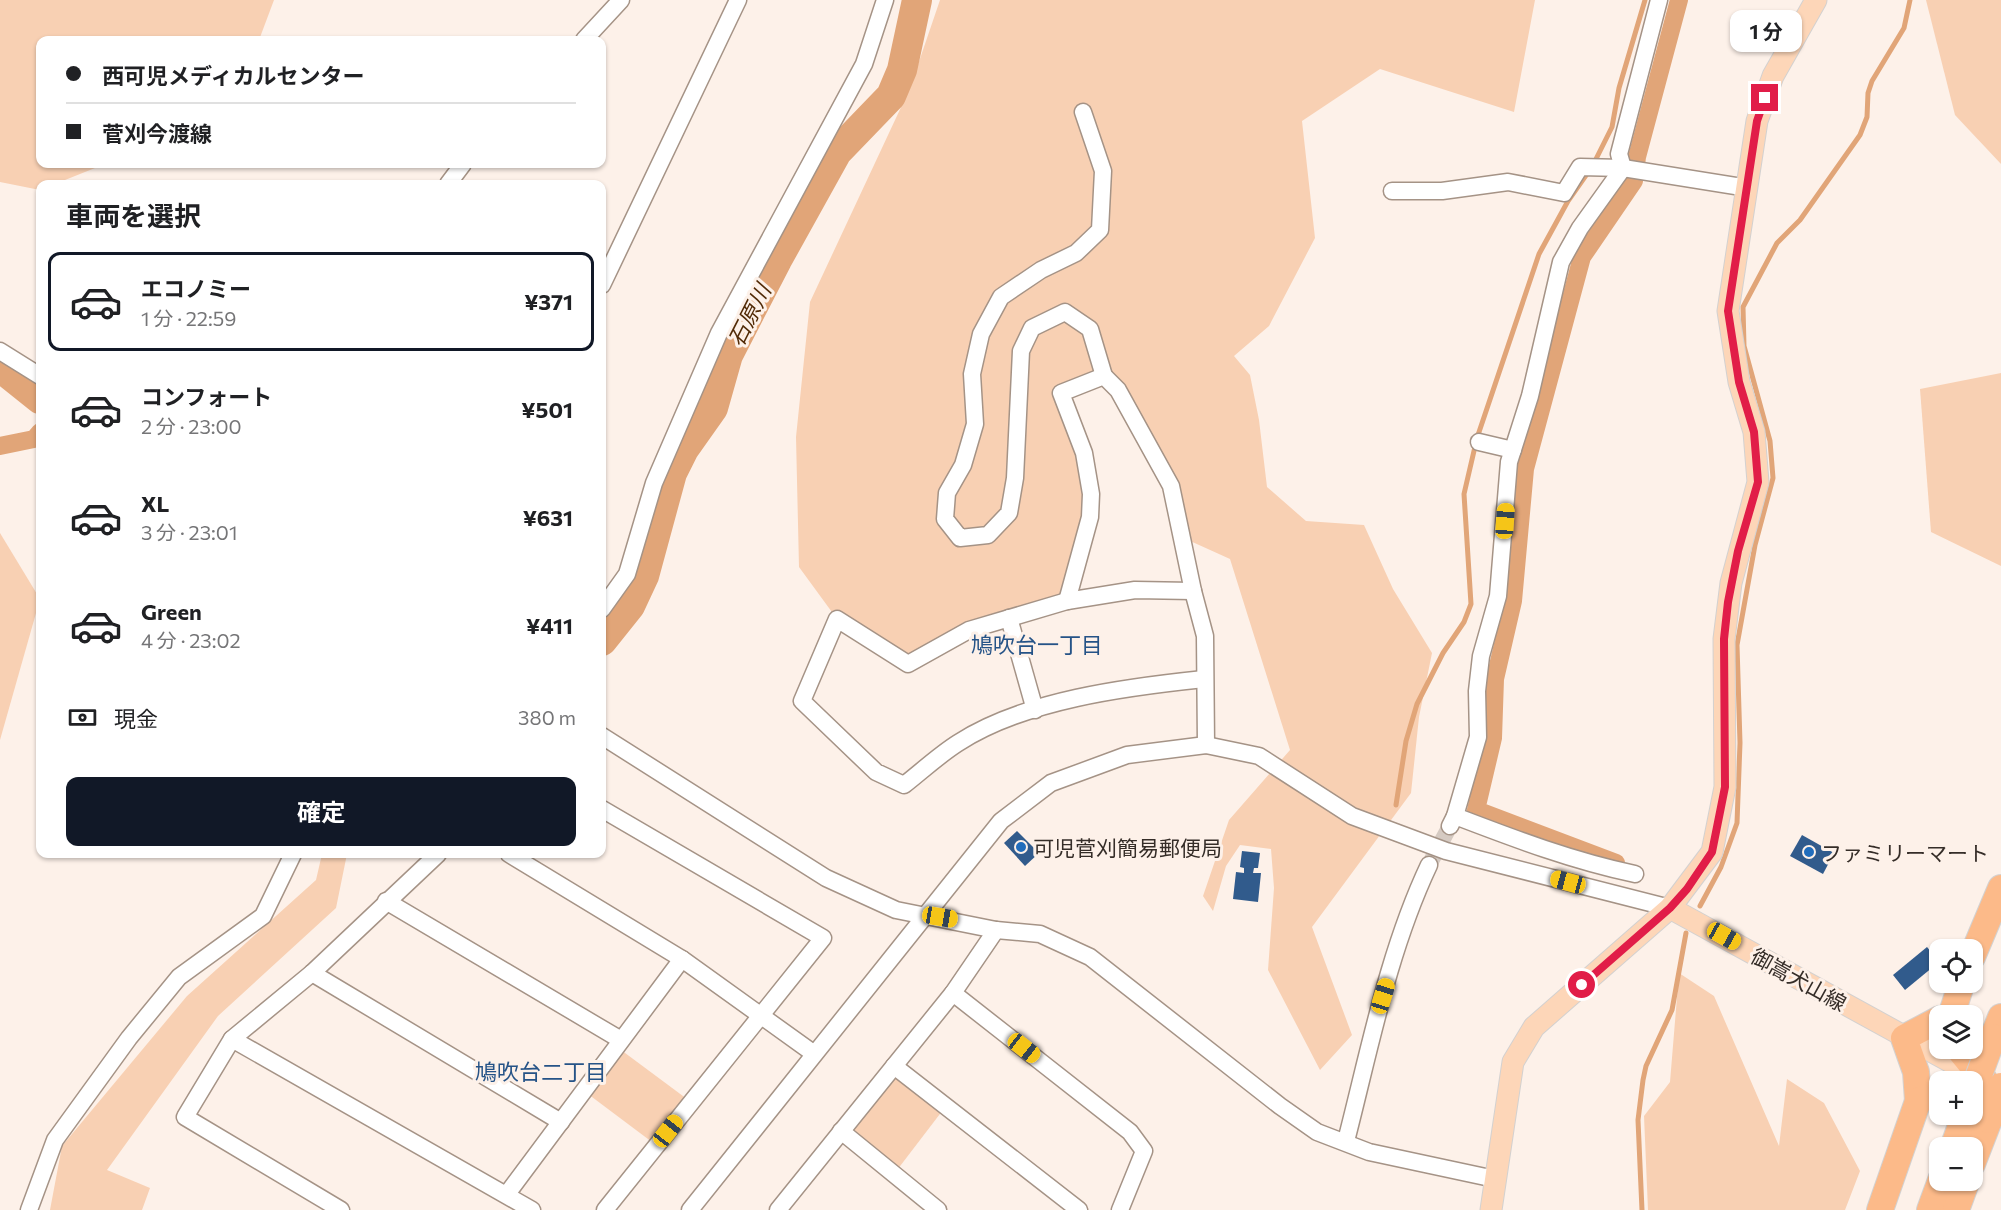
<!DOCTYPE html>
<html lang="ja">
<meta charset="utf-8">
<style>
body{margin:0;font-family:Commissioner,"Noto Sans JP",sans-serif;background:#f6f6f6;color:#202124;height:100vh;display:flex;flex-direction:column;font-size:22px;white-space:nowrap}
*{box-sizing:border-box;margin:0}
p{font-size:20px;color:#757577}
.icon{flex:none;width:33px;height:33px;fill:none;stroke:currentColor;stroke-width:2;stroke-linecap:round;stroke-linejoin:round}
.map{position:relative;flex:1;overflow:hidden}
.drawer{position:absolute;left:36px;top:180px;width:570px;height:678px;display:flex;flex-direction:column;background:#fff;border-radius:12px;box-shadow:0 2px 4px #0004}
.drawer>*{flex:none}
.banner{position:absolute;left:36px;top:36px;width:570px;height:132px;border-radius:12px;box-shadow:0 2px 4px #0004;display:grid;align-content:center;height:132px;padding:0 30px;background:#fff}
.tools{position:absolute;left:1929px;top:939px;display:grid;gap:12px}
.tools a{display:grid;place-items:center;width:54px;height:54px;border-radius:12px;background:#fff;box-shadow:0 2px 4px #0004;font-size:30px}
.end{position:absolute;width:27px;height:27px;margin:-14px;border:8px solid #e11d48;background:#fff;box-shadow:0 0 0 3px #fff}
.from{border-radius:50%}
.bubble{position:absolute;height:42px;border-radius:12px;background:#fff;box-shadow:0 2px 4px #0004;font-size:20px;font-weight:700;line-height:42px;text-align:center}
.car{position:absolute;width:18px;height:36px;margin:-18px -9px;border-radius:8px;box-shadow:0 0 4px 2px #0007;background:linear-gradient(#f5c518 24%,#345 0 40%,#f5c518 0 76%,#345 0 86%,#f5c518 0)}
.banner b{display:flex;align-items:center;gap:21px;height:57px;font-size:22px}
.banner b+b{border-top:2px solid #e0e0e0}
.banner i{width:15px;height:15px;background:#202124}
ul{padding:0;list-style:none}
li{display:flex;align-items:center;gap:18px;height:99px;margin:0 12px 9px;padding:0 18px;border:3px solid transparent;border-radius:12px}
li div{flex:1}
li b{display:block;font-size:22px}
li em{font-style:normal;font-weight:700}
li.selected{border-color:#111827}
li>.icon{width:54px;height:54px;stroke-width:1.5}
h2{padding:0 30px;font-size:27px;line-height:72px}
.pay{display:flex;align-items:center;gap:15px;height:66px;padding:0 30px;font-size:22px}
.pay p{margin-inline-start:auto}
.cta{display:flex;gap:12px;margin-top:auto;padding:12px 30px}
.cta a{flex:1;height:69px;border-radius:12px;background:#111827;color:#fff;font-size:24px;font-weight:700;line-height:69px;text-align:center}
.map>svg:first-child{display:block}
</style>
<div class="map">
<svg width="2001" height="1210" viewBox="0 0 2001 1210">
<rect width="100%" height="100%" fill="#fdf1e9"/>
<g fill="#f8d0b3">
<polygon points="0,0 274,0 259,40 40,40 40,164 105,164 55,184 40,184 40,190 0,182"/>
<polygon points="940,0 1535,0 1514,112 1380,69 1302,121 1315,238 1269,326 1234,356 1250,375 1259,420 1267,487 1306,521 1364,525 1393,589 1432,653 1419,717 1411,793 1312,927 1352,1035 1320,1070 1268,970 1274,888 1271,849 1240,845 1226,866 1213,911 1203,896 1229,820 1290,750 1230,559 1188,540 1175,486 1103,374 1061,393 1091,494 1067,601 971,628 908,664 837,619 799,567 796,437 810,302 910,88"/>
<polygon points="1926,0 2001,0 2001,164 1955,115"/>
<polygon points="2001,373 2001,566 1931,532 1920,389"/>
<polygon points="0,533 40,599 0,740"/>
<polygon points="322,854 347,854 336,908 218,1016 107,1170 150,1188 142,1210 50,1210 62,1146 187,996 316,880"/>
<polygon points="1679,973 1714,996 1779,1146 1787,1079 1824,1103 1860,1171 1845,1210 1648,1210 1644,1116 1670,1082"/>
<polygon points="617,1047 691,1102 656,1145 584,1091"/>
<polygon points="894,1066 946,1106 894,1174 841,1131"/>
</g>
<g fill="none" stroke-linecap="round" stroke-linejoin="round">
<g stroke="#e1a578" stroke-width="5">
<polyline points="1594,163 1612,127 1619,88 1645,0"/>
<polyline points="1396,805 1406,741 1417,704 1443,653 1464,622 1471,604 1464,494 1477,438 1539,254 1568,201 1589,171"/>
<polyline points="1700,906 1721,867 1737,823 1740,743 1737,645 1755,545 1773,478 1770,441 1744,346 1743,307 1777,243 1800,220 1860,135 1867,117 1868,93 1872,81 1904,28 1910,0"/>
<polyline points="1642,1210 1638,1120 1643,1080 1646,1066 1672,1010 1686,933"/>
</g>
<g stroke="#e1a578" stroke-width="18">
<polyline points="0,446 34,439 40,432"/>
<polyline points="1616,863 1476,810 1493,738 1495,679 1513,601 1525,469 1582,257 1634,181 1637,157 1679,0"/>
</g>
<g stroke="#e1a578" stroke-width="30">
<polyline points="0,367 40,399"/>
<polyline points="602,641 630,606 644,576 672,473 684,449 713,408 728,355 777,260 837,152 891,96 902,70 917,0"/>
</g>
</g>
<g fill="#315b8c">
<polygon points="1017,831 1039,853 1025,866 1004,843"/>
<polygon points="1802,835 1834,853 1823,874 1790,856"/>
<polygon points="1242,851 1260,853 1258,868 1254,868 1253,873 1261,873 1258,902 1233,899 1236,872 1244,873 1244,868 1240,867"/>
<polygon points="1927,947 1939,962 1905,990 1893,975"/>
</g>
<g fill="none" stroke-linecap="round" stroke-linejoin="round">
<polyline stroke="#d5cac2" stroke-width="16" stroke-dasharray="16 8" stroke-linecap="butt" points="1429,865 1450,826"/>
<g stroke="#a59386" stroke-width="19">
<g id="minor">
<polyline points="584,40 621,0"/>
<polyline points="1083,112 1103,171 1100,230 1076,253 1041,270 1001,297 981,334 972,374 975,424 963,465 947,493 945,519 960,538 988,535 1009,513 1015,478 1021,351 1032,328 1065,312 1090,329 1104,376"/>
<polyline points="448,184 463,164"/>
<polyline points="1392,191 1442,191 1508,182 1564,193 1580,167 1623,168 1748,188"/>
<polyline points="602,285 738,0"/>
<polyline points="0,351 40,376"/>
<polyline points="1479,442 1513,450"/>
<path d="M1193,591l-58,-1 -68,11 -98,29 -61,34 -71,-45 -35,82 74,71 28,13c18,-14 35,-30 54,-42 66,-43 169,-56 246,-64"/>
<polyline points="1067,601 1090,517 1091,494 1084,453 1061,393 1104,376 1118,390 1171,486 1193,591 1205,636 1206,745"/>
<polyline points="602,609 627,574 654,483 719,333 864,64 885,0"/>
<polyline points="1009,618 1035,710"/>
<polyline points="602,736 826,878 896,910 996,930 1040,934 1090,957 1280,1106 1317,1132 1369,1152 1495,1179"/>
<polyline points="602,809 823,938 605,1210"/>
<path d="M1455,816c60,23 118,45 180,58"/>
<polyline points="1450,826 1455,816 1478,737 1477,691 1481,656 1498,596 1509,462 1530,396 1561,262 1580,228 1623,168 1619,154 1659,0"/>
<polyline points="509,854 682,959 813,1053"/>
<polyline points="386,901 621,1040"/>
<polyline points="312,973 561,1122"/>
<polyline points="953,993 1130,1132 1144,1151 1120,1210"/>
<polyline points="232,1039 532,1210"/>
<polyline points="894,1066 1079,1210"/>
<polyline points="841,1131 938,1210"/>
<path d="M1346,1141c24,-93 42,-189 83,-276"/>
<polyline points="507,1194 682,959"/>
<polyline points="29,1210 55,1140 129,1038 179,977 263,916 293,854"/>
<polyline points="341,1210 185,1117 232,1039 312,973 438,854"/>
<polyline points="690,1210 1001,821 1051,783 1127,755 1206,745 1259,756 1352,816 1446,851 1670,908"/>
<polyline points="778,1210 953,993 996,930"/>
</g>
</g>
<g stroke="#d3d1d0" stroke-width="23">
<g id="major">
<polyline points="1670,908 1980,1078"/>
<polyline points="1491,1210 1513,1062 1534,1027 1670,908 1712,852 1725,787 1724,639 1731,583 1758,482 1754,432 1739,382 1728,311 1757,121 1773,76 1816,0"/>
</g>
</g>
<g stroke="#d3d1d0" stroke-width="28">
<g id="highway">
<polyline points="1972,957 2001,888"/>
<polyline points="1951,1016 1962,982"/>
<polyline points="1993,1037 2001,1017"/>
<polyline points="1958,1048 1985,1081"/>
<polyline points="1918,1101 1916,1072 1904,1038 1940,1019"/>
<polyline points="1953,1148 1965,1114"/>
<polyline points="1972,1164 1989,1120"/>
<polyline points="1880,1210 1918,1101 1940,1091"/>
<polyline points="1930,1210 1941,1180"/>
<polyline points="1956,1210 1967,1180"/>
</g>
</g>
<use href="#minor" stroke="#fff" stroke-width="16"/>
<use href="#major" stroke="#fdd6b8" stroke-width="21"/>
<use href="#highway" stroke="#fcba89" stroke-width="26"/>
<g stroke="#d3d1d0" stroke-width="28" stroke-linecap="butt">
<g id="highway-bridge">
<polyline points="1972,1094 1993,1037"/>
<polyline points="1989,1120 2001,1086"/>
</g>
</g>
<use href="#highway-bridge" stroke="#fcba89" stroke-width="26"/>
</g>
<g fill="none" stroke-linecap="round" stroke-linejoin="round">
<polyline stroke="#e11d48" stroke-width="8" points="1582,985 1670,908 1687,889 1712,852 1725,787 1724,639 1728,602 1738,551 1758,482 1754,432 1739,382 1728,311 1757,121 1765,98"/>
</g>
<g fill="#216dbc" stroke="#fdf1e9" stroke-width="2">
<circle cx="1021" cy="847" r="6"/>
<circle cx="1809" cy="852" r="6"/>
</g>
<g text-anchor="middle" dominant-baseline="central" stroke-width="6" stroke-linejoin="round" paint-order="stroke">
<g font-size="21" fill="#352d28" stroke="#fdf1e9" text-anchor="start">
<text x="1033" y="847">可児菅刈簡易郵便局</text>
<text x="1821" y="852">ファミリーマート</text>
</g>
<g font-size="21" fill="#352d28" stroke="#fdf1e9">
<text transform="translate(1799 979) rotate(29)">御嵩犬山線</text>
</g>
<g font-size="22" font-style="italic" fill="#522b07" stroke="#fdf1e9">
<text transform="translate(749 315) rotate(-63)">石原川</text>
</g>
<g font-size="22" fill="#255387" stroke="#fdf1e9">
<text x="1037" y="644">鳩吹台一丁目</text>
<text x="541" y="1071">鳩吹台二丁目</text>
</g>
</g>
</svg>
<div class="tools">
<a><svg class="icon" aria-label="locate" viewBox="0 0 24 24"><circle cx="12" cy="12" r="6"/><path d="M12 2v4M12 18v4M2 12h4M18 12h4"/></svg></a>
<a><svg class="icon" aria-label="layers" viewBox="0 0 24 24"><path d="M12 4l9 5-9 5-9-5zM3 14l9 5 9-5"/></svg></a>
<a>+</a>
<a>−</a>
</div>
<i class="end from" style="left:1582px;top:985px"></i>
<i class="end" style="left:1765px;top:98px"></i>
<div class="bubble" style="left:1730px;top:10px;width:72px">1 分</div>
<i class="car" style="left:1505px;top:521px;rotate:4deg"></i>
<i class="car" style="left:1568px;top:882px;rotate:285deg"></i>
<i class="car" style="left:940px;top:917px;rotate:100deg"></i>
<i class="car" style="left:1724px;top:936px;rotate:119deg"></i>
<i class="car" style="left:1383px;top:996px;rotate:17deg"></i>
<i class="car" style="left:1024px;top:1048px;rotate:128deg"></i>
<i class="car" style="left:668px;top:1131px;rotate:38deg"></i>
<div class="banner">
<b><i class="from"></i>西可児メディカルセンター</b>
<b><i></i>菅刈今渡線</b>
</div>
<section class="drawer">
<h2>車両を選択</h2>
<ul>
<li class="selected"><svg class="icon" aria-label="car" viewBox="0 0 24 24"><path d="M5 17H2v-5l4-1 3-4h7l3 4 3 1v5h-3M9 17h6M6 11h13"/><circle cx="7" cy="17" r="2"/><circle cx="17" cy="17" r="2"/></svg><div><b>エコノミー</b><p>1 分 · 22:59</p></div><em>¥371</em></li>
<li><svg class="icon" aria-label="car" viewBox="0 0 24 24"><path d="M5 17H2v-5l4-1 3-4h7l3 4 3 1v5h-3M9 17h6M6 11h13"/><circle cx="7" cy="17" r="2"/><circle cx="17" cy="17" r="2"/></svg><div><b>コンフォート</b><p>2 分 · 23:00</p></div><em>¥501</em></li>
<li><svg class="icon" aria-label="car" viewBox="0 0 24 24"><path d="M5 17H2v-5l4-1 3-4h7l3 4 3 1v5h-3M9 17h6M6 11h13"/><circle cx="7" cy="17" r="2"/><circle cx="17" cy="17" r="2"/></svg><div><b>XL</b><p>3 分 · 23:01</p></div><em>¥631</em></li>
<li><svg class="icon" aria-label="car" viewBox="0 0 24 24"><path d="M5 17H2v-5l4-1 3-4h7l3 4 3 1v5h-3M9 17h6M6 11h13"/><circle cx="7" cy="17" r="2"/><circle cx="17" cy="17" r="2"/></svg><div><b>Green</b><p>4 分 · 23:02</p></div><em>¥411</em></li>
</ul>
<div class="pay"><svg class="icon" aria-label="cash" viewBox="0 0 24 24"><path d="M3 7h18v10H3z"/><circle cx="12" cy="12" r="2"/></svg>現金<p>380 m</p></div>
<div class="cta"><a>確定</a></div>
</section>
</div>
